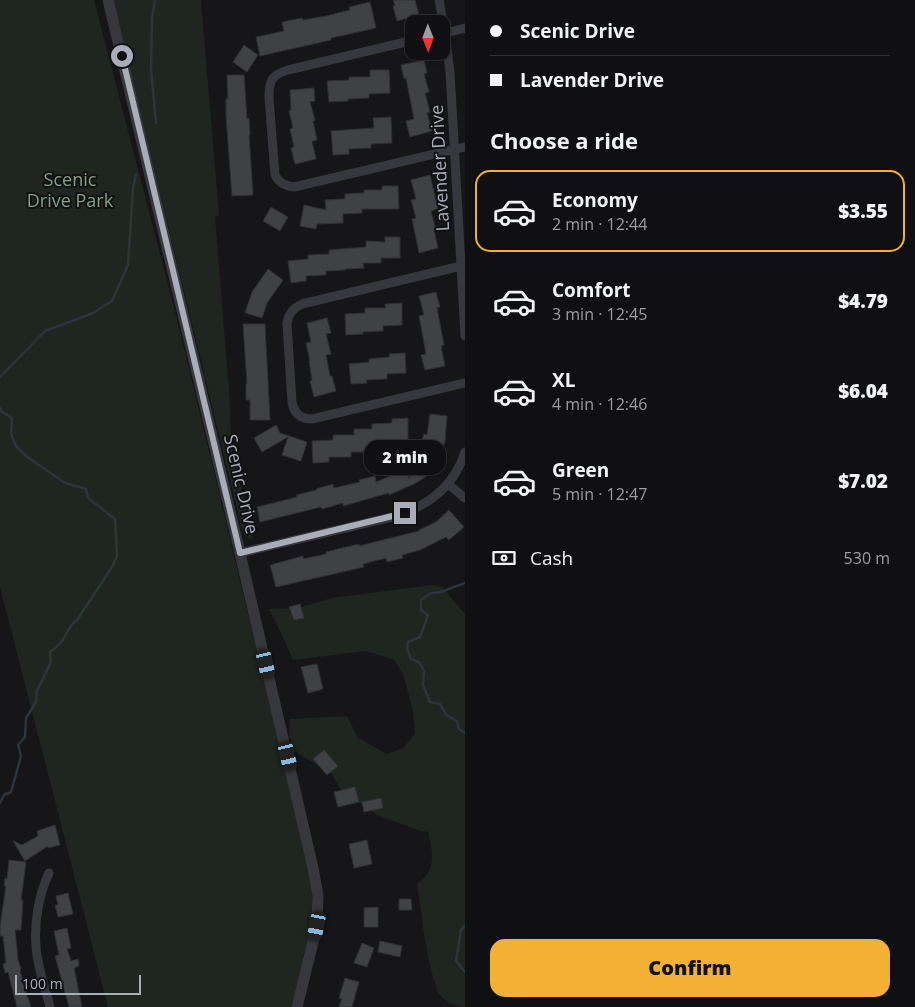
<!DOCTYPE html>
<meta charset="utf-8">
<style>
body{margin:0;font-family:"Open Sans",sans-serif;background:#1e1e20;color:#f1f3f6;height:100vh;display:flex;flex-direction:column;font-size:19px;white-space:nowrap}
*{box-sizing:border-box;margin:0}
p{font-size:16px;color:#9c9d9f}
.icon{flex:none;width:28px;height:28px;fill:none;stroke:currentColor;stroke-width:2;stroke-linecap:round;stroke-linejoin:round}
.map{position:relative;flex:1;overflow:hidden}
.panel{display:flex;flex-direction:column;background:#101012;width:450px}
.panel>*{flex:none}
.top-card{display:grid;align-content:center;height:110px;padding:0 25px;background:#101012}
.needle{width:32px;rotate:179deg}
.fabs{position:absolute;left:405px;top:15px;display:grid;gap:10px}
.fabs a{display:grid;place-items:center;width:45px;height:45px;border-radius:10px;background:#101012;box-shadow:0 1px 4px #0004,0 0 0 1px #303032;font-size:25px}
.scale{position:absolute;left:15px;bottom:12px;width:126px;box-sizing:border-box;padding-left:5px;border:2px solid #a8adb8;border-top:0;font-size:14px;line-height:18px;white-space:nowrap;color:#a8adb8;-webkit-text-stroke:4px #111113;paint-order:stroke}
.end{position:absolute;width:22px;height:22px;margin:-11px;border:6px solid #a8adb8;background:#111;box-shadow:0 0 0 2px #111}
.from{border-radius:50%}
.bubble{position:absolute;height:35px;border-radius:15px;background:#101012;box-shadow:0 1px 4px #0004,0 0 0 1px #303032;font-size:16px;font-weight:800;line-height:35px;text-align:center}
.car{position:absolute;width:15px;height:30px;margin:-15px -8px;border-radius:6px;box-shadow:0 0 4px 1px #0007;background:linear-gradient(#222 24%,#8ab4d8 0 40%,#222 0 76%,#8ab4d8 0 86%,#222 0)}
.top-card b{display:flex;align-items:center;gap:18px;height:48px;font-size:19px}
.top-card b+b{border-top:1px solid #303032}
.top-card i{width:12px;height:12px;background:#f1f3f6}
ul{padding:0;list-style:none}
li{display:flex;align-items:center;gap:15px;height:82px;margin:0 10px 8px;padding:0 15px;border:2px solid transparent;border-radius:15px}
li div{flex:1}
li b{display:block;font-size:19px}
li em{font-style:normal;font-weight:800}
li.on{border-color:#f2b134}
li>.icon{width:45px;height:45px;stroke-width:1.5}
h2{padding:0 25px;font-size:22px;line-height:60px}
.pay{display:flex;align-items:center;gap:12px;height:55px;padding:0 25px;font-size:19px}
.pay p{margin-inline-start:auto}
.primary-button{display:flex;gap:10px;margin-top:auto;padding:10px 25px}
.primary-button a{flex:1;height:58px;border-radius:15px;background:#f2b134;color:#111;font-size:20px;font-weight:800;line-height:58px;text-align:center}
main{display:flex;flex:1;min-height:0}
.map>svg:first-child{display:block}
</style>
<main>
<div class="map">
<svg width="465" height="1007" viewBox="0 0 465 1007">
<rect width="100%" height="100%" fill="#161618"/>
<g fill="#1e261f">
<polygon points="0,0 94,0 177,319 288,779 311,885 314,915 309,944 291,1007 108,1007 0,587"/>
<polygon points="113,0 201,0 219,215 215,217 230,403 231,447 253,538 249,539 243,533"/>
<path d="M432,585l10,2 23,27v393c-8,0 -18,-4 -24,-11 -13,-17 -20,-88 -24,-112 20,-13 16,-32 11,-52l-7,-1 -44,-16 -37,-26 -8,-15 -38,-23 -5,-14 1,-18 57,-3 11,22 29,16 16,-6 12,-14 -2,-23 -10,-37 -9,-14 -28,-9 -73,9 -13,-29 -11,-22 29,-1 34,-10z"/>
</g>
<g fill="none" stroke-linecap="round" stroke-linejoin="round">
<g stroke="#2c353c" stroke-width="2.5">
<polyline points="155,0 152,18 151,69 156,123"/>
<polyline points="0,377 45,331 91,314 112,301 128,265 133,188 136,174"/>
<path d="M0,408l1,3 11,7 -1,16 5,12 10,10 39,27 21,6 2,9 27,21 2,37 -5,11 -35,53c-9,6 -9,13 -15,21 -3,4 -8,7 -12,11l1,10 -14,29 -1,11 -10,16 -1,19 -7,8 3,11 -10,36 -7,3 -4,8"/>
<polyline points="465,583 441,592 431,593 421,600 421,610 428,615 420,637 408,642 407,649 411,659 419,662 424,671 423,685 430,702 440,704 446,715 457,721 459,729 465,733"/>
<polyline points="465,925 461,930 456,961 465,972"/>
</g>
</g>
<g fill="#404145" stroke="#303034">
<polygon points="393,0 415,0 419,15 397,21 393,6 395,6"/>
<polygon points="370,2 376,28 331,38 331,40 260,56 256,37 284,31 282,22 302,18 303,20 326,16 350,10 349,7"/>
<polygon points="244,45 258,55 247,72 233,62"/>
<polygon points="424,60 427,73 424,74 429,92 425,93 430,112 427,113 432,131 410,137 406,121 414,119 406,78 404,79 401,65"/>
<polygon points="370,70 389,70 390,93 369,94 369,98 348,99 348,101 329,102 327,81 349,80 349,77 370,77"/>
<polygon points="227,75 244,75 247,119 249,118 250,135 249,135 253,195 232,196 226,115 226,99 228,99"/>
<polygon points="314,88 315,101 310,102 315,120 313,121 317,140 312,141 316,159 295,164 291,148 294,147 290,129 293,128 289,111 291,110 290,90"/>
<polygon points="391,117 392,143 371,144 371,148 349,149 349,154 333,155 331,131 374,128 373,118"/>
<polygon points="430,175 438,209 431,211 436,230 434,230 438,248 419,253 412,219 416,218 411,200 416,199 411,180"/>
<polygon points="382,186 398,186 399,209 362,209 362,213 343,214 343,223 317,224 316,229 300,226 304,205 326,210 325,200 345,199 345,194 364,193 364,190 382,190"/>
<polygon points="271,207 288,217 280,231 263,221"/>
<polygon points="385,237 400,237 400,258 381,258 381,263 363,263 364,268 345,269 345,270 326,271 326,275 306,276 306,281 291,283 288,261 308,259 308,255 329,254 329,250 366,247 366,241 385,242"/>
<polygon points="268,269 283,280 267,303 262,318 245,313 252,292"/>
<polygon points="436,292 440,307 437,308 444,345 441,346 445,366 425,370 421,355 426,354 419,316 424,315 419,296"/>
<polygon points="402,303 402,325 383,326 383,331 363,332 363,334 346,335 345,314 365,313 365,308 386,308 385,304"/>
<polygon points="327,318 331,333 326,334 331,354 326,355 330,376 332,376 336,391 314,397 310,381 312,380 309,361 310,361 306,343 311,342 307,323"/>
<polygon points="243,324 265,324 270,420 250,420 250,400 246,400 246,384 247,384"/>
<polygon points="405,353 406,373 387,374 387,379 366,380 367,383 351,384 349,364 369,362 369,359 390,357 389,354"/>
<polygon points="430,414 447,416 445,441 440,456 419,449 424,434 427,435"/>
<polygon points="408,418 408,441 389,441 389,446 369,447 369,452 351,452 351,457 329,457 329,462 313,463 312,441 333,440 333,435 354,435 354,429 372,429 372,424 392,423 392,419"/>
<polygon points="276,425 280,433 307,442 301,461 282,455 288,437 262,452 254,438"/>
<polygon points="418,454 430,474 414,484 389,495 389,493 343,506 343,503 322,509 321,507 260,522 257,507 297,497 296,495 317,490 316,489 333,484 334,488 360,482 359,480 375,476 376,482 409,468 409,479"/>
<polygon points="449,510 464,527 449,540 446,537 420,550 402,555 403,558 387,562 386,558 363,564 364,567 276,587 270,565 303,556 303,559 326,554 326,552 342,548 359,544 359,546 419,531 419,530 436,522"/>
<polygon points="300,604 304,618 294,620 289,607"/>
<polygon points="317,664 323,689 308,693 301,667"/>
<polygon points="324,750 338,766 327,775 313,759"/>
<polygon points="355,787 359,802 338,807 334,792"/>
<polygon points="381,798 383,808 364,812 362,802"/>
<polygon points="55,825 60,845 48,848 48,846 25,861 13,841 22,845 38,836 37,831"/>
<polygon points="367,840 372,864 354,868 349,844"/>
<polygon points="9,860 26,862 21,900 23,900 21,930 15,930 18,960 21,969 20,970 27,997 28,997 31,1007 17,1007 8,972 5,973 3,964 6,963 3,936 0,936 0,926 6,886 4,886 5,878 7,879"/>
<polygon points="68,893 73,914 58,917 55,905 58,905 56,896"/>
<polygon points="399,899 411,899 412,910 399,910"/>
<polygon points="378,907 378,927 364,927 364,908"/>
<polygon points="67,928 71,948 67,949 71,961 78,959 79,966 74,968 82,1007 69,1007 55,956 59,955 54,931"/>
<polygon points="380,941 402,946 400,957 378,952"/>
<polygon points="362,943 374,948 367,967 354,963"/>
<polygon points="345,978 359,982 352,1007 339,1007 342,999 339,998"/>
</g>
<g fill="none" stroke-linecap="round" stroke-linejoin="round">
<g stroke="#37383d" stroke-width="9">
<polyline points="439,0 445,33 450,72 465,336"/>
<polyline points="441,34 465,28"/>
<path d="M414,40l-126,30c-17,5 -19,11 -19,28l6,77c4,8 10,11 19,12l171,-40"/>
<path d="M461,266l-159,38c-9,4 -14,10 -15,20l5,78c2,12 9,17 20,17l153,-36"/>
<polyline points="448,484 465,498"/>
<path d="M240,553l152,-36c35,-10 62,-30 73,-65"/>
<path d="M49,873c-10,21 -15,49 -13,73 1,20 9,41 14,61"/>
</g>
<polyline stroke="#37383d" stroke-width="11" points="108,0 240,553 313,868 318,896 317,926 297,1007"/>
</g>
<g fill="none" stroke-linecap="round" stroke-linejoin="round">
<polyline stroke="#a8adb8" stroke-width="6" points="122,56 240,553 405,513"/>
</g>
<g text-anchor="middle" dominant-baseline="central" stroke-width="4" stroke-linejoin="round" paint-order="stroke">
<g font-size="18" fill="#a8adb8" stroke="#111113">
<text transform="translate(439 168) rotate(-93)">Lavender Drive</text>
<text transform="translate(242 484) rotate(77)">Scenic Drive</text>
</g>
<g font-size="18" fill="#7fa381" stroke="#111113">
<text x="70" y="179">Scenic<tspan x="70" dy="21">Drive Park</tspan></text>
</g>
</g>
</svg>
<div class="fabs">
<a><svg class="needle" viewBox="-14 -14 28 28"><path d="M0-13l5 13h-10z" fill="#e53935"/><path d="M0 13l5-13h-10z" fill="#9c9d9f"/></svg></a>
</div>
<div class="scale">100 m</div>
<i class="end from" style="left:122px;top:56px"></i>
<i class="end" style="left:405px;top:513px"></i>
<div class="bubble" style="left:364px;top:440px;width:82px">2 min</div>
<i class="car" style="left:266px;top:664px;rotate:167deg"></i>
<i class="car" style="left:288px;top:756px;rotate:167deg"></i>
<i class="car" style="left:317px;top:926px;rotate:191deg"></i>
</div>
<section class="panel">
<div class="top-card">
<b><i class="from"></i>Scenic Drive</b>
<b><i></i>Lavender Drive</b>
</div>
<h2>Choose a ride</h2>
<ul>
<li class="on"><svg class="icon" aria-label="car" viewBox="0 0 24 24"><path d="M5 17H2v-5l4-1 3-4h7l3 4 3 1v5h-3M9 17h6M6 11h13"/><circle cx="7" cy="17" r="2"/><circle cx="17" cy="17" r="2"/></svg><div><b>Economy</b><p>2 min · 12:44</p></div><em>$3.55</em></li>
<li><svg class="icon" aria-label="car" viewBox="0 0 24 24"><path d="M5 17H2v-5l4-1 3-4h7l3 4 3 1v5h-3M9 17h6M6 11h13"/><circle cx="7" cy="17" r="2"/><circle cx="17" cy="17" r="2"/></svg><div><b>Comfort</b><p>3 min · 12:45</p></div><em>$4.79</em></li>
<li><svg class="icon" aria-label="car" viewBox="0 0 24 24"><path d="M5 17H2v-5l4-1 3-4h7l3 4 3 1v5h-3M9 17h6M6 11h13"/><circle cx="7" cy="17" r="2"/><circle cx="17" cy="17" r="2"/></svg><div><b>XL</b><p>4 min · 12:46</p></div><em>$6.04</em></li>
<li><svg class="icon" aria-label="car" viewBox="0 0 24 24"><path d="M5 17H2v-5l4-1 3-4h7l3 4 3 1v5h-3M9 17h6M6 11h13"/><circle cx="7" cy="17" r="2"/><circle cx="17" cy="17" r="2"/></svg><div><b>Green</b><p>5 min · 12:47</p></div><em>$7.02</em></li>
</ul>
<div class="pay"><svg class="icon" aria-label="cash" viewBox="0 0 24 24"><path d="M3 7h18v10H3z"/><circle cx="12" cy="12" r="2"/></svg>Cash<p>530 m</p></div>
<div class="primary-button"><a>Confirm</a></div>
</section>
</main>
